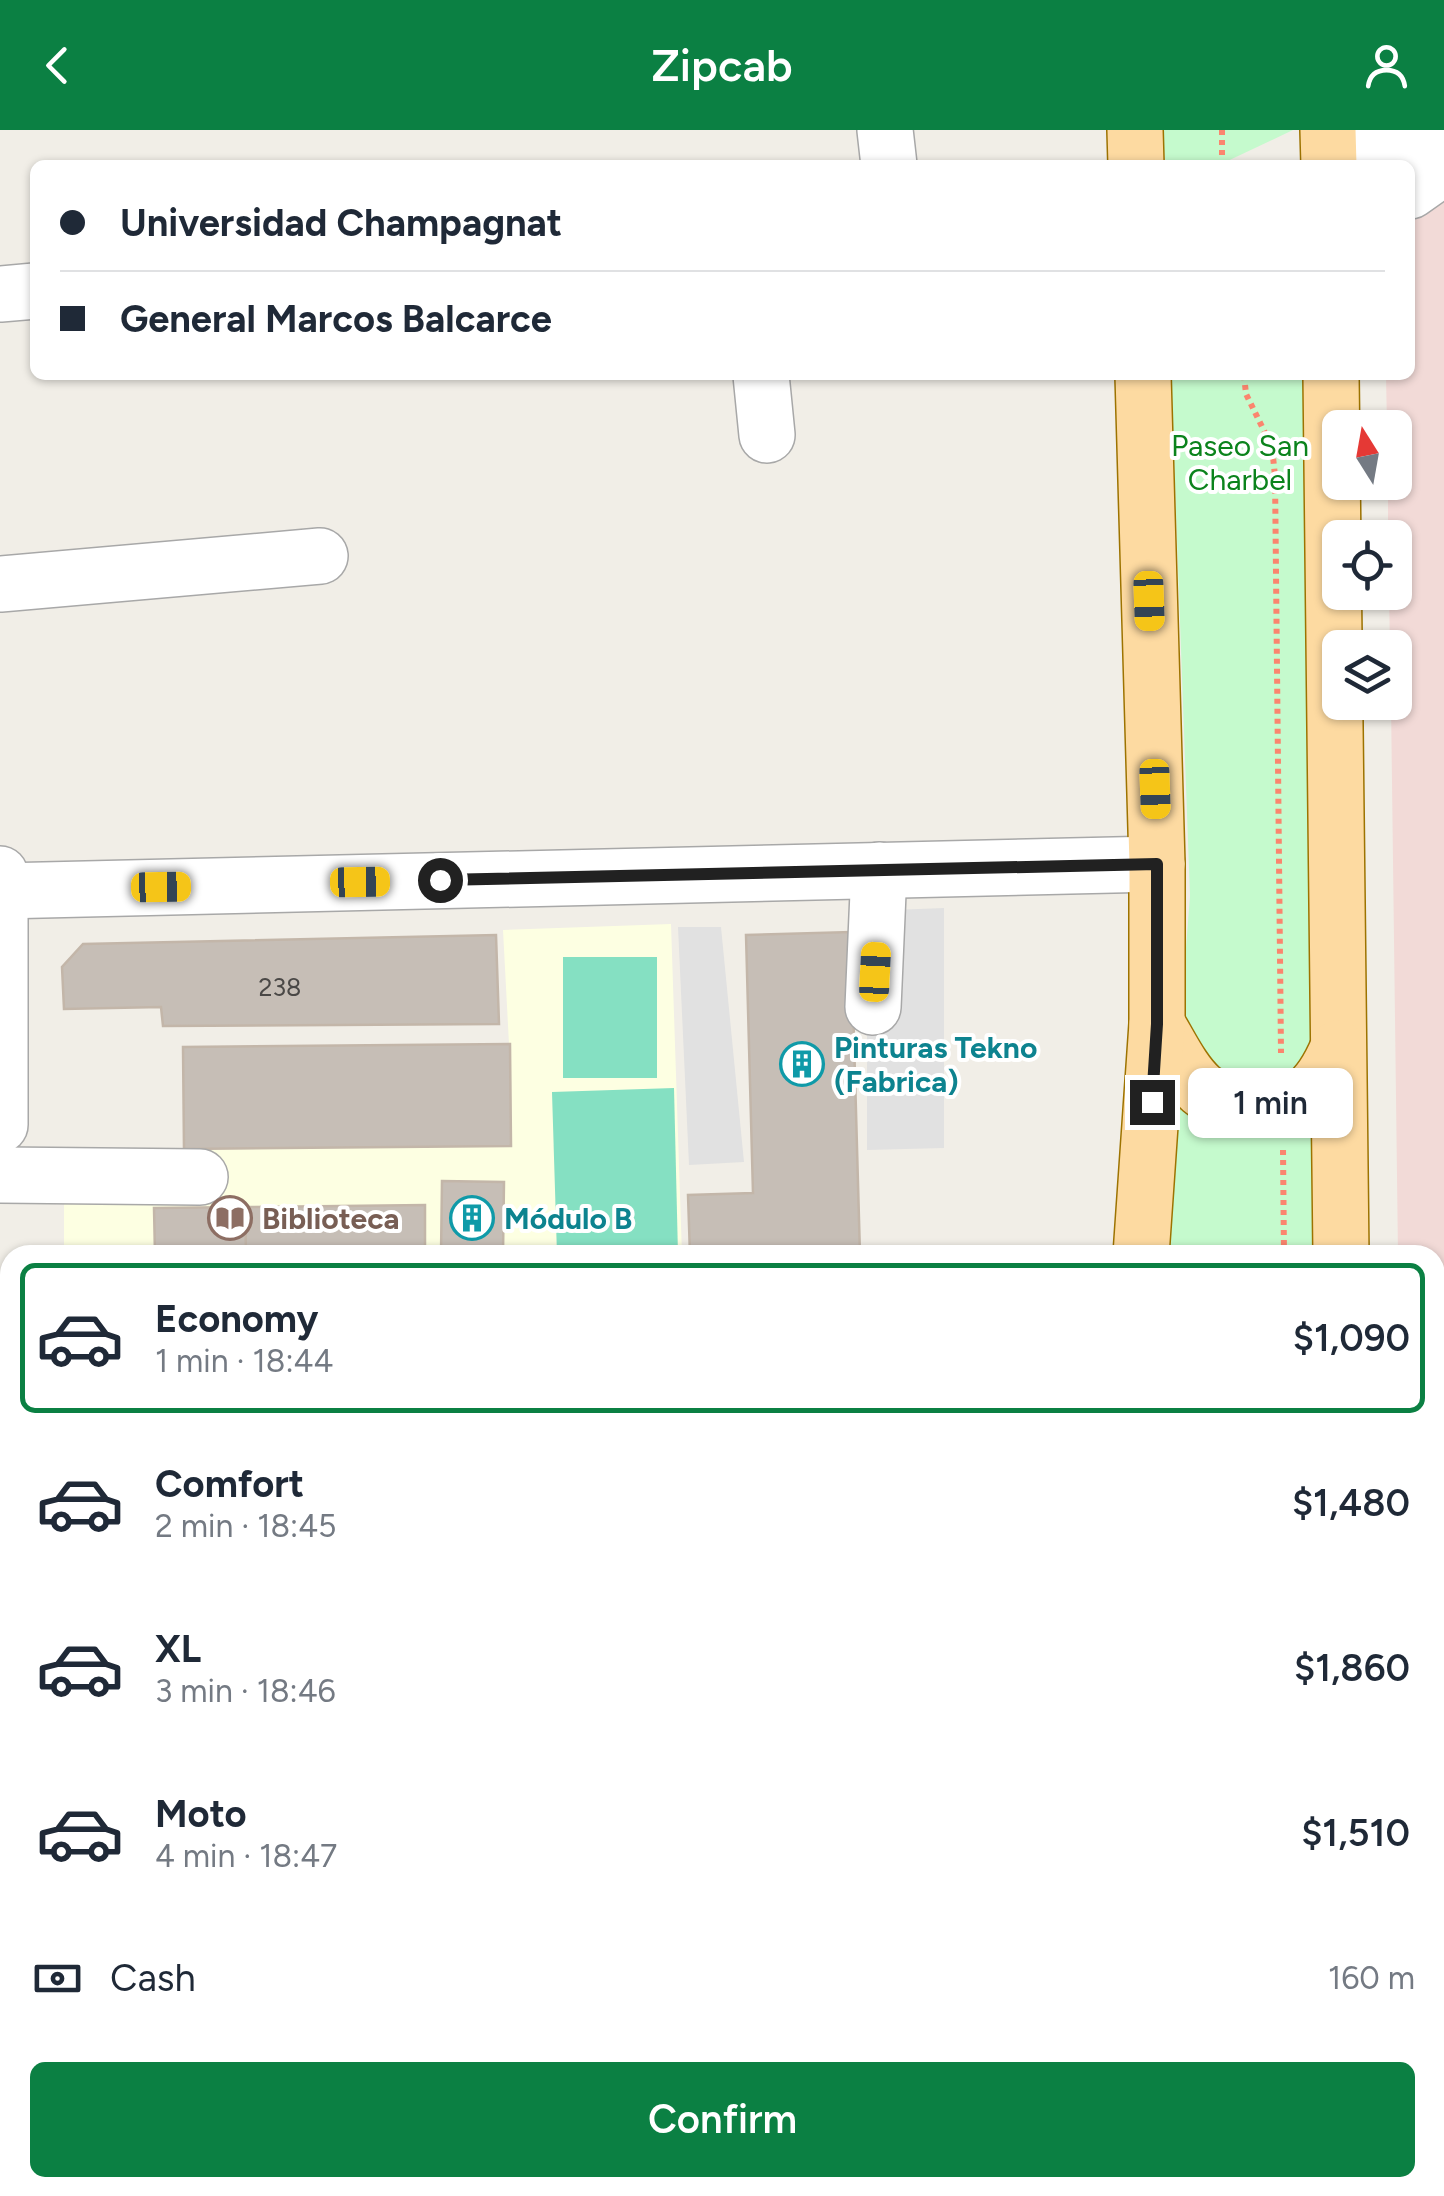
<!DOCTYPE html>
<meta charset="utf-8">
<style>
body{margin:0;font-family:Figtree,sans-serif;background:#f6f6f7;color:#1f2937;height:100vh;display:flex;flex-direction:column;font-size:38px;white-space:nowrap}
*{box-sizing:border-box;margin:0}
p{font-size:32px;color:#747a83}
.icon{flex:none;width:55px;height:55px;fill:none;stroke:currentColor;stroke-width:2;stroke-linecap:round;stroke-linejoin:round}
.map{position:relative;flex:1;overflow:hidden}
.details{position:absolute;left:0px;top:1115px;width:1445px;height:952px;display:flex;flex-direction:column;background:#fff;border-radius:30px 30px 0 0;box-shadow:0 2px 8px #0004}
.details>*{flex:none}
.top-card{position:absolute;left:30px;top:30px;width:1385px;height:220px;border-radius:15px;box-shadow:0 2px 8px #0004;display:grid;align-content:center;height:220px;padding:0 30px;background:#fff}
.needle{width:65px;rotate:349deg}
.buttons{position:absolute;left:1322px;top:280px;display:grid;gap:20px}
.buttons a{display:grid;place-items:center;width:90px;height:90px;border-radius:15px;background:#fff;box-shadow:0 2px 8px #0004;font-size:50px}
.end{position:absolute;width:45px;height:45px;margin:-22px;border:12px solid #212121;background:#fff;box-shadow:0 0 0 5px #fff}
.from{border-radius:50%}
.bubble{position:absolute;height:70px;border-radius:15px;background:#fff;box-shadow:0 2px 8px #0004;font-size:32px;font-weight:600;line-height:70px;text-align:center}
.car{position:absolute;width:30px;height:60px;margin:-30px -15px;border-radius:12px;box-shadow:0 0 8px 2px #0007;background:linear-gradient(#f5c518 24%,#345 0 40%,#f5c518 0 76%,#345 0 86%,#f5c518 0)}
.top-card b{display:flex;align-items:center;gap:35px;height:95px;font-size:38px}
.top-card b+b{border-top:2px solid #e0e1e3}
.top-card i{width:25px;height:25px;background:#1f2937}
ul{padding:18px 0 0;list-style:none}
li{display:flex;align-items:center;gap:30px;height:150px;margin:0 20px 15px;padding:0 10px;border:5px solid transparent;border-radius:15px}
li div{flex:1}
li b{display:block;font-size:38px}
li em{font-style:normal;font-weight:600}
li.selected{border-color:#0b8043}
li>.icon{width:90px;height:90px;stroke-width:1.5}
.pay{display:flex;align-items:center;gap:25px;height:110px;padding:0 30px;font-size:38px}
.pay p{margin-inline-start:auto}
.action{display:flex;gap:20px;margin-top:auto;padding:20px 30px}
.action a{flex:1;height:115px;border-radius:15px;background:#0b8043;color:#fff;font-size:40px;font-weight:600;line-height:115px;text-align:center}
header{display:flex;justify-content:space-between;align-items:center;height:130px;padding:0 30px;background:#0b8043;color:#fff;font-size:45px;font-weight:600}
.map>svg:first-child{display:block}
</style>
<header><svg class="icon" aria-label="back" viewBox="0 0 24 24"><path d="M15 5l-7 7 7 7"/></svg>Zipcab<svg class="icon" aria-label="person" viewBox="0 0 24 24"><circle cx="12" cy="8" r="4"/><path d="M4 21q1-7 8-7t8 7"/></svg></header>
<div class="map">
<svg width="1444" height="2066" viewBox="0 0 1444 2066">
<rect width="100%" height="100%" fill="#f1eee7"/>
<polygon fill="#f2dad7" points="1444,0 1444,1967 1435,1960 1435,1125 1398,1125 1391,573 1395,572 1395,518 1390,517 1389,463 1395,462 1395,408 1388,407 1388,353 1395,352 1395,298 1387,297 1386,245 1410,245 1410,35"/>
<polygon fill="#fdffe2" points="671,794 682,1125 64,1125 64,1068 183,1065 183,917 509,914 503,800"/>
<polygon fill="#c8ebae" points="1251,2058 1396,2058 1397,2066 1251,2066"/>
<g fill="#c5facd">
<polygon points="1161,0 1293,0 1219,35 1166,35"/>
<polygon points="1171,245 1305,245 1314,923 1301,955 1211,947 1181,882 1190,766"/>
<polygon points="1179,971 1315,990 1317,1125 1167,1125"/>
</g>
<g fill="#85e0c2">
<rect x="563" y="827" width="94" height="121"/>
<polygon points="674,958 678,1125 557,1125 552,962"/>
</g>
<g fill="#e1e1e1">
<polygon points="944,778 944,1018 867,1020 867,781"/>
<polygon points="678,797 721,797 744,1032 689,1035"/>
</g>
<g fill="#c6beb6" stroke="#c3b6a9" stroke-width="2.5">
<polygon points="851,802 860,1125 690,1125 688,1065 753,1063 746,805"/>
<polygon points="496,805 499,894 163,896 161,877 64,879 62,837 83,814"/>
<polygon points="510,914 511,1016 184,1019 183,917"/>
<polygon points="442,1051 504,1052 503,1125 441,1125"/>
<polygon points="425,1075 425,1125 246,1125 245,1077"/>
<polygon points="245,1077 246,1125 155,1125 154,1078"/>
</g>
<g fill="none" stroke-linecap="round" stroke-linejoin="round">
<g stroke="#a8a8a8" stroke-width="58">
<g id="minor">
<polyline points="885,0 889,35"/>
<polyline points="1353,35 1379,9 1444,16"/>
<polyline points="1410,61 1444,37"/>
<polyline points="0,164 35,161"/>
<polyline points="761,245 767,305"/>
<polyline points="0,454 320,426"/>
<polyline points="0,744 0,995"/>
<polyline points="0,761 1157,734"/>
<polyline points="873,877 879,740"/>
<polyline points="0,1045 200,1047"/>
<polyline points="0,1677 10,1677"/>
<polyline points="636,2058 636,2066"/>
</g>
</g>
<g stroke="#9d7300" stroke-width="58">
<g id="major">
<polyline points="1135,0 1136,35"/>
<polyline points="1328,0 1329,35"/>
<polyline points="1331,245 1341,1125"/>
<path d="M1157,894c13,21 25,48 44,65 12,10 26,15 42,18 51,9 76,-14 95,-59"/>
<polyline points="1141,1125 1157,894 1157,734 1143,245"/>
<polyline points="1435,2035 1444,2042"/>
<polyline points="1227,2058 1227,2066"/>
</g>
</g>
<g stroke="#fb856e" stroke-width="6" stroke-dasharray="5 5" stroke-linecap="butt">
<polyline points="1222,35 1222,0"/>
<polyline points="1244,245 1246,264 1272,317 1275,346 1281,923"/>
<polyline points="1283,1020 1284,1125"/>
</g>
<use href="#minor" stroke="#fff" stroke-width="55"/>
<use href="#major" stroke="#fddaa1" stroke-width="55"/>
</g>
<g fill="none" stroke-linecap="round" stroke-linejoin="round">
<polyline stroke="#212121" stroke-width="12" points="440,750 1157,734 1157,894 1152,972"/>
</g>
<defs>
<g id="building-ring" transform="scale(2.25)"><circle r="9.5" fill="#fff" stroke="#0f9aa8" stroke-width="1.5"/><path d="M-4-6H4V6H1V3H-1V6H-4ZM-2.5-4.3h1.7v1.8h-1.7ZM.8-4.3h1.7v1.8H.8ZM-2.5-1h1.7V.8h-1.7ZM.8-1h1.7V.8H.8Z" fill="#0f9aa8"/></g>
<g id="library-ring" transform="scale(2.25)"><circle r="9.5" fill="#fff" stroke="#8d6e63" stroke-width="1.5"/><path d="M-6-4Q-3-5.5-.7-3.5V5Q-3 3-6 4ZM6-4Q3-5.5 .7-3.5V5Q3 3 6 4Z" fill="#8d6e63"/></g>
</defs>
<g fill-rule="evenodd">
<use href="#building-ring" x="802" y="934"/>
<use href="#library-ring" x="230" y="1088"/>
<use href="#building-ring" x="472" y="1088"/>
</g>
<g text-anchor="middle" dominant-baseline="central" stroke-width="8" stroke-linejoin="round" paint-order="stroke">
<g font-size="25" fill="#4a4846">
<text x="280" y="857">238</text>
</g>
<g font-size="30" fill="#0b831c" stroke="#fff">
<text x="1240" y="315">Paseo San<tspan x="1240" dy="34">Charbel</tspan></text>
</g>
<g font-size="30" font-weight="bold" fill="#0d838f" stroke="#fff" text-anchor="start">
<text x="834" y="917">Pinturas Tekno<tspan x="834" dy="34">(Fabrica)</tspan></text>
<text x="504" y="1088">Módulo B</text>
</g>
<g font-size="30" font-weight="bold" fill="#785e54" stroke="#fff" text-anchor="start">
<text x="262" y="1088">Biblioteca</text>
</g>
</g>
</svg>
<div class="buttons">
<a><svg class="needle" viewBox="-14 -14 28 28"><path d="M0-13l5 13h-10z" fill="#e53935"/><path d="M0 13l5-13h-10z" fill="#747a83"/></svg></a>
<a><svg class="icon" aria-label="locate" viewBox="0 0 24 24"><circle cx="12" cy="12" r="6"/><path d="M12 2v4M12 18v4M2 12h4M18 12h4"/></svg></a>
<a><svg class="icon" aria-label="layers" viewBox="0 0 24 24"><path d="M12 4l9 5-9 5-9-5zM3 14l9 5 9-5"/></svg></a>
</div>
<i class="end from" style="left:440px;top:750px"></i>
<i class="end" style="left:1152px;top:972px"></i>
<div class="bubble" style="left:1188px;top:938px;width:165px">1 min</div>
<i class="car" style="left:1149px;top:471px;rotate:178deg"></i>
<i class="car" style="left:1155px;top:659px;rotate:178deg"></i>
<i class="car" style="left:360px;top:752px;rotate:89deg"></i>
<i class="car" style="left:161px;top:757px;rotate:89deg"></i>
<i class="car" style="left:875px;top:842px;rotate:3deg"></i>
<div class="top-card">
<b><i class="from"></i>Universidad Champagnat</b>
<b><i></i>General Marcos Balcarce</b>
</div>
<section class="details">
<ul>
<li class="selected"><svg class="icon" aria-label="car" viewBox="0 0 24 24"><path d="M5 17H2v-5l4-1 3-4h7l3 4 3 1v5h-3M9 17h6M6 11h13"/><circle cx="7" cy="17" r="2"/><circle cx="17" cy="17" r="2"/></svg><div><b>Economy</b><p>1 min · 18:44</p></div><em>$1,090</em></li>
<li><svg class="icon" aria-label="car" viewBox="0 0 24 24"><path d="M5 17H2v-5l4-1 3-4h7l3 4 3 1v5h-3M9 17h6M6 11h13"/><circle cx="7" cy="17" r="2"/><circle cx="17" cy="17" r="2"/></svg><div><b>Comfort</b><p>2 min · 18:45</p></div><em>$1,480</em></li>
<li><svg class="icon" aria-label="car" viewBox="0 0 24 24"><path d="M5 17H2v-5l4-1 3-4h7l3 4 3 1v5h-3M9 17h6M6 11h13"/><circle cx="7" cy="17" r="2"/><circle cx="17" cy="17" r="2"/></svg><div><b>XL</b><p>3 min · 18:46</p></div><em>$1,860</em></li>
<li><svg class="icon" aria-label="car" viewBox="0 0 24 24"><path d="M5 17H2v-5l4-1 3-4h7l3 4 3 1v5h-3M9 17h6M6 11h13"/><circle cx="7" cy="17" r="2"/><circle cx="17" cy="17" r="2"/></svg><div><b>Moto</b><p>4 min · 18:47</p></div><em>$1,510</em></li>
</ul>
<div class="pay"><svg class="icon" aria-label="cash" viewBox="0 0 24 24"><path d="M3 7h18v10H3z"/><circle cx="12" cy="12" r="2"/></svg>Cash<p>160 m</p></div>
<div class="action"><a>Confirm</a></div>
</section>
</div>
